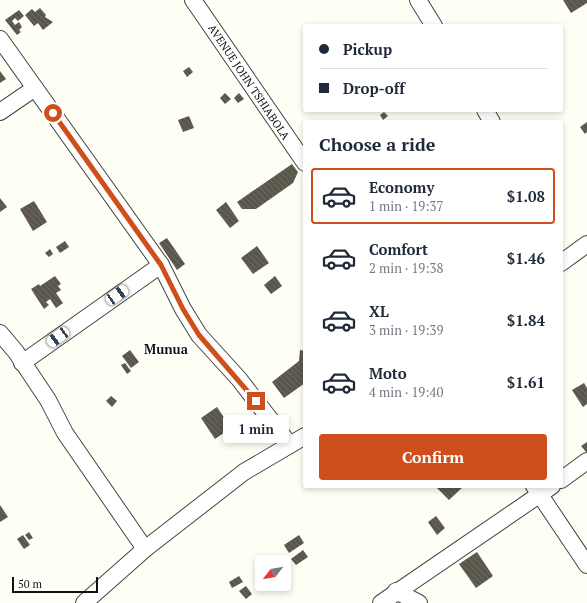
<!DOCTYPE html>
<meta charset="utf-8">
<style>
body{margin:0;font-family:"PT Serif",serif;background:#f2f2f3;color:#1f2937;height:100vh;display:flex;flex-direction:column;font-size:15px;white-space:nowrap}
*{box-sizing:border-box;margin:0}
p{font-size:13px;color:#747a83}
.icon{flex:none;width:22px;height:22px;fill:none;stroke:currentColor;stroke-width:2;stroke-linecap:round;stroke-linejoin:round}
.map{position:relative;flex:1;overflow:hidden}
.details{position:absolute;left:303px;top:120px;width:260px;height:368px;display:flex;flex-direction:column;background:#fff;border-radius:4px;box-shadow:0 2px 6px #0003}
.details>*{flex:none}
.banner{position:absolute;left:303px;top:24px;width:260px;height:88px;border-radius:4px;box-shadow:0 2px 6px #0003;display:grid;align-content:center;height:88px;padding:0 16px;background:#fff}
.needle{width:26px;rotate:239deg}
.buttons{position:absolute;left:255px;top:555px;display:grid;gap:8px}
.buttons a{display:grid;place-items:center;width:36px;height:36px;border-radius:4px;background:#fff;box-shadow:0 2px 6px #0003;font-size:20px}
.scale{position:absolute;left:12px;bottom:10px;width:86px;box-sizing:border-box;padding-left:4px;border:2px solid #111;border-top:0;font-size:11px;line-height:14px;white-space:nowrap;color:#111;-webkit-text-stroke:3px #fff;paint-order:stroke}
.end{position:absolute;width:18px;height:18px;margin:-9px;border:5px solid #ce4e1c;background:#fff;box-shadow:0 0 0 2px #fff}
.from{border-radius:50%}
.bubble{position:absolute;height:28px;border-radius:4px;background:#fff;box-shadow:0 2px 6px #0003;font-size:13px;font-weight:600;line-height:28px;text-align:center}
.car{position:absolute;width:12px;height:24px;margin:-12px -6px;border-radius:5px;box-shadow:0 0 3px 1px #0007;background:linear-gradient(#fff 24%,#345 0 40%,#fff 0 76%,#345 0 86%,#fff 0)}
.banner b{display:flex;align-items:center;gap:14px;height:38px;font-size:15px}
.banner b+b{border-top:1px solid #e0e1e3}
.banner i{width:10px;height:10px;background:#1f2937}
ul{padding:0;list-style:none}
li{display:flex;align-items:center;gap:12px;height:56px;margin:0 8px 6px;padding:0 8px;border:2px solid transparent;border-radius:4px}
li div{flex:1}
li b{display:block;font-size:15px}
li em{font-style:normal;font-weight:600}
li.current{border-color:#ce4e1c}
li>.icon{width:36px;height:36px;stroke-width:1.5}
h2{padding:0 16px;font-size:18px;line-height:48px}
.button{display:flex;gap:8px;margin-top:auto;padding:8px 16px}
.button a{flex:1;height:46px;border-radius:4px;background:#ce4e1c;color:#fff;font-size:16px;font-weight:600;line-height:46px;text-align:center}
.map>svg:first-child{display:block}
</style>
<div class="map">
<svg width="587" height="603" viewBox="0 0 587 603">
<defs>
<pattern id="building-back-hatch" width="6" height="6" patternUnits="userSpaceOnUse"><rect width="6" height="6" fill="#5b564c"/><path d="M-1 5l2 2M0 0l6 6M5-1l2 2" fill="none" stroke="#6e6a62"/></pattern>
</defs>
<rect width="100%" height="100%" fill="#fefff4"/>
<g fill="url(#building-back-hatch)">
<polygon points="563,0 587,0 587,3 571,13"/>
<polygon points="40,8 46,15 45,17 53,22 43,30 38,23 34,26 25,15 32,9 35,12"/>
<polygon points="19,10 24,16 18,21 15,18 12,21 15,25 19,22 22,27 19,30 21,32 17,35 5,20"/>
<polygon points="189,67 193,72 187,77 183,71"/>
<polygon points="0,71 6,79 0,83"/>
<polygon points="225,93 231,99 225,104 220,98"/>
<polygon points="239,93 244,99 238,103 234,98"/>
<polygon points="384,112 388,116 383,120 380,115"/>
<polygon points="189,116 194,128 183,132 178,120"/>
<polygon points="587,122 587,132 585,134 580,127"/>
<polygon points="292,164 298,172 293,183 256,209 242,209 237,202"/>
<polygon points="0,198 7,207 0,212"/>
<polygon points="34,201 47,222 33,231 20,209"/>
<polygon points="226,202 239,221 230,228 216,210"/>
<polygon points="167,238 185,264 177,270 159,243"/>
<polygon points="65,241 69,247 60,253 56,247"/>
<polygon points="257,246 269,263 253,274 241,258"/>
<polygon points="50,249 53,254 49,257 45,253"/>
<polygon points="55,276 61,284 58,286 61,290 56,293 63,303 56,308 50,299 46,302 49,305 44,309 31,289 39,284 40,286"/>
<polygon points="275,276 282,286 271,294 264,285"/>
<polygon points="130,350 139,362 131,368 122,356"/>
<polygon points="300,350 305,351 305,383 284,398 272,382 299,361"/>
<polygon points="125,363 131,371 127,374 121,365"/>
<polygon points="584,383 587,388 587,404 583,407 572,390"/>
<polygon points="111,396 117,401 112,407 106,401"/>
<polygon points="217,407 231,428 215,439 201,418"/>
<polygon points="587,442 587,452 586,452 581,446"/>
<polygon points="435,486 464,486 449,500"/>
<polygon points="0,505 8,517 0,522"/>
<polygon points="436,516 445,528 437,535 428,522"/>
<polygon points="29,532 33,538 29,540 25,535"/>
<polygon points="23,535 30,545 24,549 17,539"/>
<polygon points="299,535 304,543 289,553 284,545"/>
<polygon points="303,550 308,557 296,565 291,559"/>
<polygon points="477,552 493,576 476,588 459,564"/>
<polygon points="239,576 243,582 232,588 229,582"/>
<polygon points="246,586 252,594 246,599 239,591"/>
</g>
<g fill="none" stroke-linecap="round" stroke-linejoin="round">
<g stroke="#444" stroke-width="18">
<g id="minor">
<polyline points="193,0 305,163"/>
<polyline points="418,0 434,26"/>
<polyline points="0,39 161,265 183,309 199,335 239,379 290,445"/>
<polyline points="485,110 492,122"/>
<polyline points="0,112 35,88"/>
<polyline points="561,263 587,244"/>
<polyline points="0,333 16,352 48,400 65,433 145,549"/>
<polyline points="22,363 161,265"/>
<polyline points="561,480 587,461"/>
<polyline points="534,486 587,565"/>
<polyline points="396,591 419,603"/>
<polyline points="84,603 145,549 244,472 305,436"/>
<polyline points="381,603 552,486"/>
</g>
</g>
<use href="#minor" stroke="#fff" stroke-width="16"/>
</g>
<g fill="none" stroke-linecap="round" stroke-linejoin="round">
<polyline stroke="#ce4e1c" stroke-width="5" points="53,113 161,265 183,309 199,335 256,401"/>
</g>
<g text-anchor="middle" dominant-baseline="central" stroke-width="4" stroke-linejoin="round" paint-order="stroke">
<g font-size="11" fill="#111" stroke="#fff">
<text transform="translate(249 82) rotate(56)">AVENUE JOHN TSHIABOLA</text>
</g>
<g font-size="13" font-weight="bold" fill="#111" stroke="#fff">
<text x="166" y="349">Munua</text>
</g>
</g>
</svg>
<div class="buttons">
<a><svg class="needle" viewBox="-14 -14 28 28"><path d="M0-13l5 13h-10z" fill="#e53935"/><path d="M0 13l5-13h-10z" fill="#747a83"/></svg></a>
</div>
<div class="scale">50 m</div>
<i class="end from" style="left:53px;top:113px"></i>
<i class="end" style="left:256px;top:401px"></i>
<div class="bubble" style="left:223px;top:415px;width:66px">1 min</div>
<i class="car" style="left:117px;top:295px;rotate:55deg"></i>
<i class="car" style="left:58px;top:337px;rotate:234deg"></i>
<div class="banner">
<b><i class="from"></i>Pickup</b>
<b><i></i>Drop-off</b>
</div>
<section class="details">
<h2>Choose a ride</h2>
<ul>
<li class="current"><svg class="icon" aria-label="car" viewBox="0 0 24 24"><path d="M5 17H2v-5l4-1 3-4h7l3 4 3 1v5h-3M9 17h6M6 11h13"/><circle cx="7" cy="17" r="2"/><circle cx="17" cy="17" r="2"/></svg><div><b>Economy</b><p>1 min · 19:37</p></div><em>$1.08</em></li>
<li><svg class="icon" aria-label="car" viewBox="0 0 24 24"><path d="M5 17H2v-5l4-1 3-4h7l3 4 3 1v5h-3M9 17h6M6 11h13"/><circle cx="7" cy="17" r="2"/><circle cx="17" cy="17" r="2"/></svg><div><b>Comfort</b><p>2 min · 19:38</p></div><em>$1.46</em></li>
<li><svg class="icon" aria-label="car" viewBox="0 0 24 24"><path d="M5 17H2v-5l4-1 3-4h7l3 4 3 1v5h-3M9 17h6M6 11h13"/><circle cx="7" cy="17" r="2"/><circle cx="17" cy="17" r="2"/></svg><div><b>XL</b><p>3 min · 19:39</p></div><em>$1.84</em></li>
<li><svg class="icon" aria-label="car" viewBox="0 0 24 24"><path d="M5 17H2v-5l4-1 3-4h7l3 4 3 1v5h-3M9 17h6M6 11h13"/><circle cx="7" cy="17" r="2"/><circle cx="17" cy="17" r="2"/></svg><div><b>Moto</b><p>4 min · 19:40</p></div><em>$1.61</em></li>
</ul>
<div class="button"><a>Confirm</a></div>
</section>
</div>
